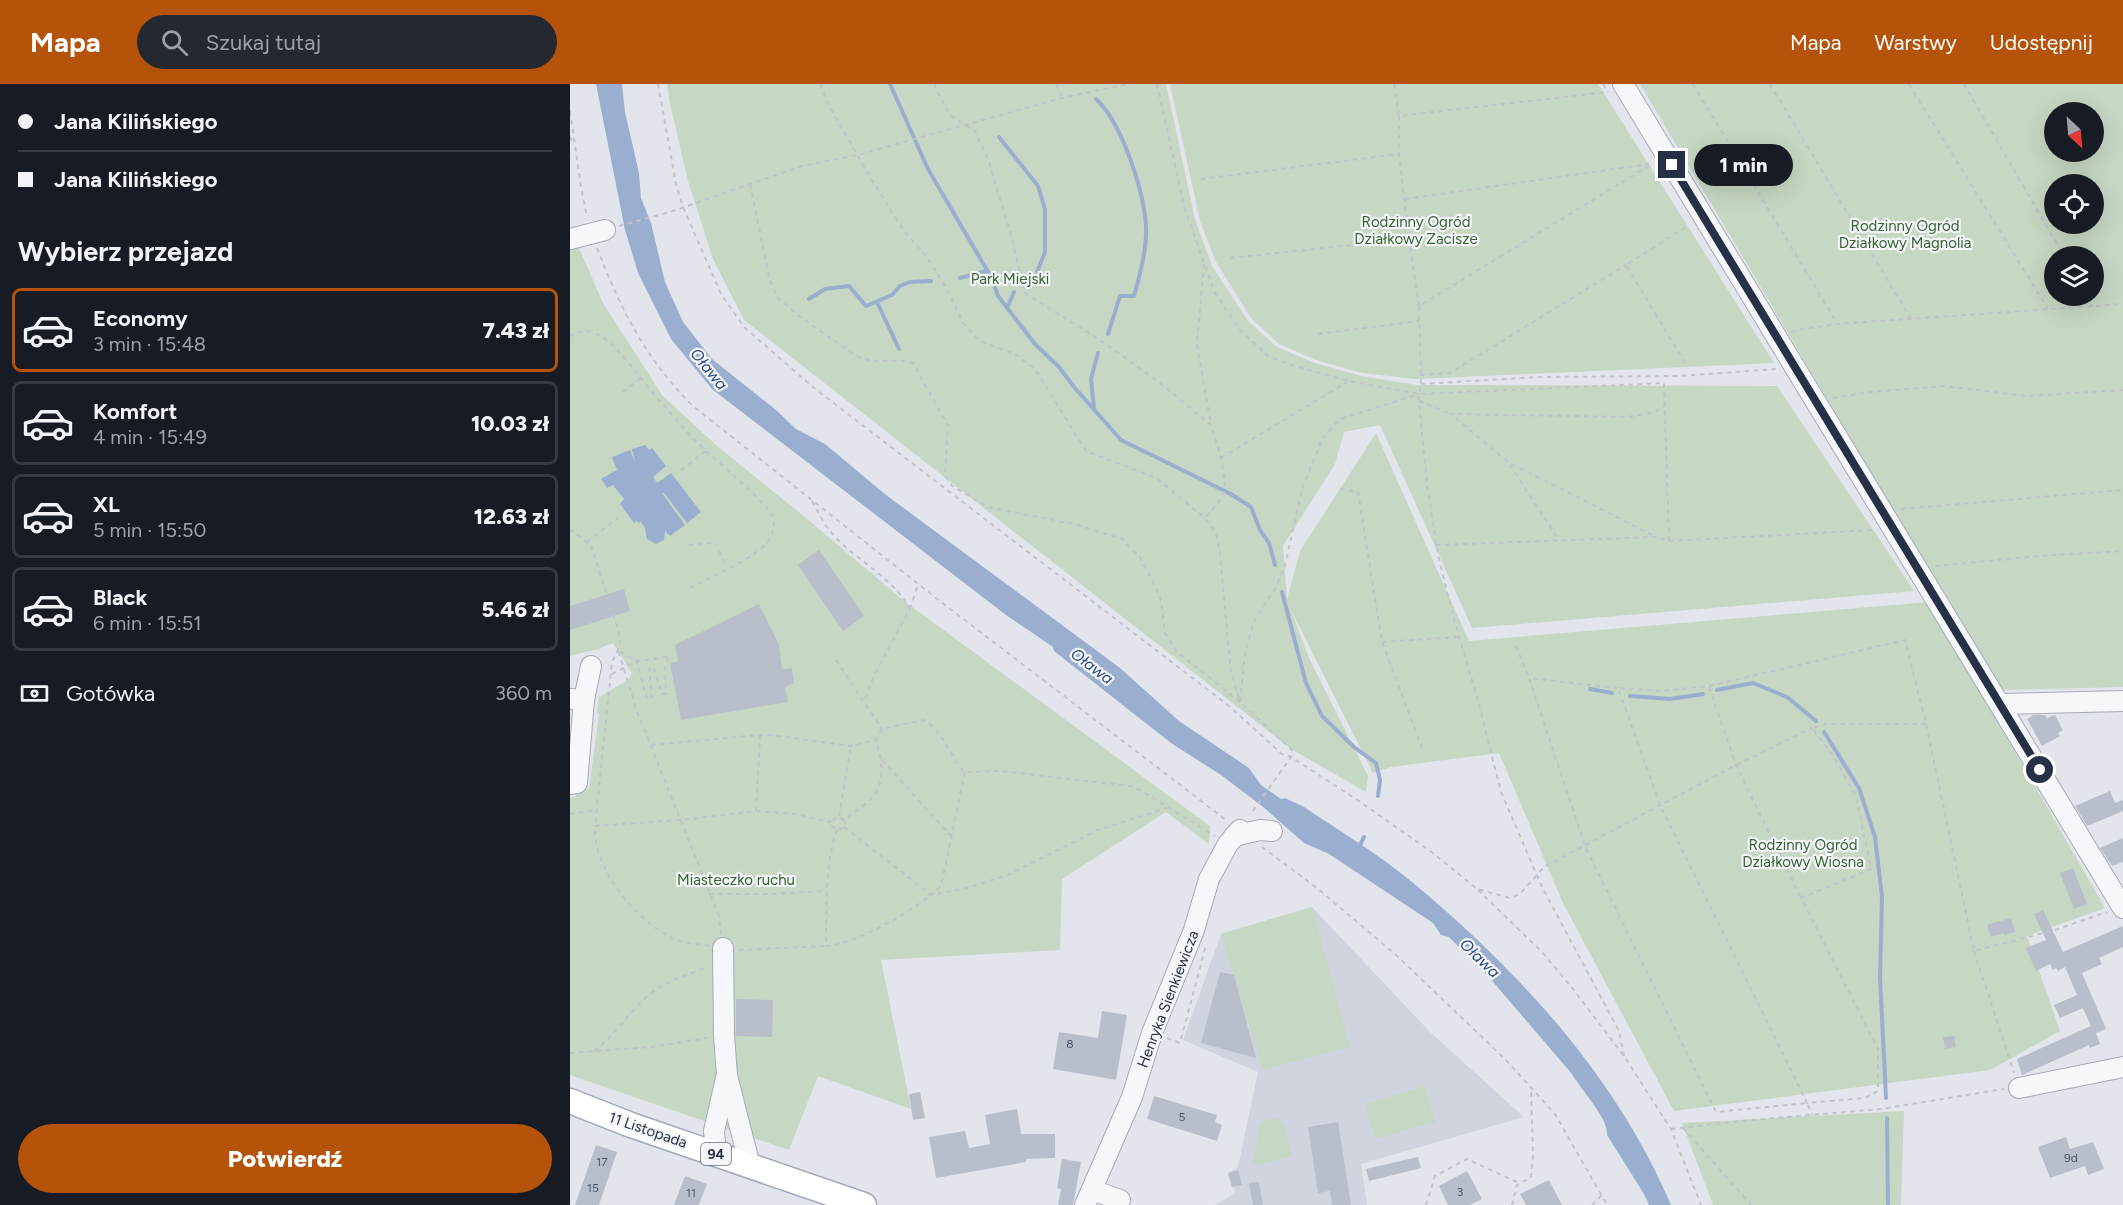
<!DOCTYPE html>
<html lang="pl">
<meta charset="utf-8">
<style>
body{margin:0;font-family:Figtree,sans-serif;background:#242831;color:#f1f3f6;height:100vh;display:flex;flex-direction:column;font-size:22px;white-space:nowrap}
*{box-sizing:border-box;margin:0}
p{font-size:20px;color:#9ea1a6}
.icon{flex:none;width:33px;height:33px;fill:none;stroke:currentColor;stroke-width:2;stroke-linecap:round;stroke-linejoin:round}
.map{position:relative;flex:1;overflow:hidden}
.panel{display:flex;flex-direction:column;background:#171b24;width:570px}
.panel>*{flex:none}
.top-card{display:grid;align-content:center;height:132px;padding:0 18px;background:#171b24}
.needle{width:39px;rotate:154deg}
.tools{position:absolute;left:1474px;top:18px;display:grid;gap:12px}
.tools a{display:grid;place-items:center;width:60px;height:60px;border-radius:50%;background:#171b24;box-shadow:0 6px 24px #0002;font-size:30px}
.end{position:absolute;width:27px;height:27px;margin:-14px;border:8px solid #283047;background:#fff;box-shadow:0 0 0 3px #fff}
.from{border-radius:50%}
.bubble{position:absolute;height:42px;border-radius:21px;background:#171b24;box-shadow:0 6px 24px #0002;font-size:20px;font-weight:800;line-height:42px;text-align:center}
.top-card b{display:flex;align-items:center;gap:21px;height:57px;font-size:22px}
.top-card b+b{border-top:2px solid #363941}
.top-card i{width:15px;height:15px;background:#f1f3f6}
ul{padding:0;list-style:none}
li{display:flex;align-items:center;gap:18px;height:84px;margin:0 12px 9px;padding:0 6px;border:3px solid #363941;border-radius:9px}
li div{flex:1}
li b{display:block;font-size:22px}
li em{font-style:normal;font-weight:800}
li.selected{border-color:#b45309}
li>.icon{width:54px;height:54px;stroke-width:1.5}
h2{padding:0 18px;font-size:27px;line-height:72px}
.pay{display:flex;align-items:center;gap:15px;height:66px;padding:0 18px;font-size:22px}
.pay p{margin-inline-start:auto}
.cta{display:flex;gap:12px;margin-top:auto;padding:12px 18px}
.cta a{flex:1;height:69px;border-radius:36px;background:#b45309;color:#fff;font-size:24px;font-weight:800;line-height:69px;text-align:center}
header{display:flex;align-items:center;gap:36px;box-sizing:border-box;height:84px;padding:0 30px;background:#b45309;color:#fff}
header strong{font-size:28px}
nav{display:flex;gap:33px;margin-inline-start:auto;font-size:21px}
.search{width:420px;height:54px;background:#242831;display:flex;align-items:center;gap:15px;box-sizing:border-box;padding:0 21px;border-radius:33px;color:#9ea1a6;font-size:22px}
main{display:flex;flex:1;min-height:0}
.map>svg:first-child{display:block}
</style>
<header>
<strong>Mapa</strong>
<div class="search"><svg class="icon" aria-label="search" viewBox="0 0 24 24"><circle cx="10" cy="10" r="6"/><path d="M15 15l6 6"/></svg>Szukaj tutaj</div>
<nav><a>Mapa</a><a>Warstwy</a><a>Udostępnij</a></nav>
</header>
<main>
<section class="panel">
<div class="top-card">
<b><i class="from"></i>Jana Kilińskiego</b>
<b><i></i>Jana Kilińskiego</b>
</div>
<h2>Wybierz przejazd</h2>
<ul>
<li class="selected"><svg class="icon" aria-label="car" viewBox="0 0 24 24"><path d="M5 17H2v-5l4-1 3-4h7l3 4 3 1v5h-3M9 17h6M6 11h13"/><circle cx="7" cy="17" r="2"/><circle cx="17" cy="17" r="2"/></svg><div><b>Economy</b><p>3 min · 15:48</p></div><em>7.43 zł</em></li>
<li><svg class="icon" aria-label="car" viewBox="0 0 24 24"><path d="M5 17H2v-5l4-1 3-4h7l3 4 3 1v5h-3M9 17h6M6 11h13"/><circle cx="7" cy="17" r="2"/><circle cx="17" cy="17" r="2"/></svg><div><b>Komfort</b><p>4 min · 15:49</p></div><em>10.03 zł</em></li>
<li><svg class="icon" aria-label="car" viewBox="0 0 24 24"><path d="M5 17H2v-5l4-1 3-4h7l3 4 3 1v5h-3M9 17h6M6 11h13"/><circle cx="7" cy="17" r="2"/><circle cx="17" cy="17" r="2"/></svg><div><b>XL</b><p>5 min · 15:50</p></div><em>12.63 zł</em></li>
<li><svg class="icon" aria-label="car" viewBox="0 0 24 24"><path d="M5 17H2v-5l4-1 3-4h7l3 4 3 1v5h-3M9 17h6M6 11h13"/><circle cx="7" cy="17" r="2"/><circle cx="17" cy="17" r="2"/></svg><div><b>Black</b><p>6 min · 15:51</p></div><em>5.46 zł</em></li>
</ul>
<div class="pay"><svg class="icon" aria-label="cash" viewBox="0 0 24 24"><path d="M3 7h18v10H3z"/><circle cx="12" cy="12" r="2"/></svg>Gotówka<p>360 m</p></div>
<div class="cta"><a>Potwierdź</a></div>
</section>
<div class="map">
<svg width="1553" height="1121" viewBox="0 0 1553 1121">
<rect width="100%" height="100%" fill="#e3e5ec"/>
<polygon fill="#d0d4df" points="742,823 861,949 954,1033 791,1080 797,1121 644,1121 664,1110 665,1105 662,1103 658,1089 668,1083 688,988 613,956 651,850"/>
<g fill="#c6d7c3" fill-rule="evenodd">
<polygon points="97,0 596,0 625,135 642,182 678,237 707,263 745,279 791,292 847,301 1207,302 1344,507 902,544 810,341 774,348 765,380 713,462 717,515 730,467 806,349 899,557 1359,518 1535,824 1457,852 1490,947 1420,986 1104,1027 993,819 929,669 821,683 803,689 721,526 739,574 798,692 796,708 721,665 174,236 143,175 118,97 100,20"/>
<polygon points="600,0 1028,0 1204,279 846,295 792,289 746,276 709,260 681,234 646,178 630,137"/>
<path d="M1070,0h483v603l-123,3zM1485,28h39v40h-39zM1485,100h39v40h-39zM1485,172h39v40h-39z"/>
<polygon points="9,164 33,219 92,311 146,361 236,434 334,517 640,742 639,760 596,728 492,795 490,866 311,876 341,1025 248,992 219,1066 0,991 0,714 6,713 5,704 19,705 29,630 27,629 29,613 59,595 62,589 43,559 28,565 0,572 0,166"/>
<polygon points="742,823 780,963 693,986 651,850"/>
<polygon points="854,1002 865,1038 805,1055 795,1020"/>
<polygon points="1334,1027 1331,1121 1143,1121 1112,1039"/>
<polygon points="706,1034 713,1039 722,1072 689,1081 683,1078 691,1038"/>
</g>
<g fill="#9aafd0">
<path d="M26,0h26l3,28 14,61 2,25 10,25 14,59 18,40 29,37 64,51 20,19 29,15 61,51 234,173 59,53 70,47 12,17 20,14 4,-1 19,9c36,24 74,47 108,75 107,89 204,194 259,323h-22l-5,-11 -37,-59c2,-16 -26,-45 -35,-61l-84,-98 -39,-39 -8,-2 -8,-12 -104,-69 -25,-11 -42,-37 -41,-31 -50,-32 -117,-92 -1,-4 -47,-32 -294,-226 -41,-50 -33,-66 -5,-17 -8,-26z"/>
<polygon points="75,361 79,366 82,364 96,382 83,393 87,399 101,389 131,428 117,439 94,409 92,409 115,441 100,452 95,447 94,456 86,460 77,455 75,444 71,438 69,439 67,437 64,439 50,420 54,415 43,401 37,404 31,395 47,386 42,373 60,366 65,378 62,365"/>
</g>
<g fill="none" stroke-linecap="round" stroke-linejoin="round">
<g stroke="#9aafd0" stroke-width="4">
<polyline points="320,0 358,85 421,193 428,212 465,260 489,283 504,303 551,356 661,410 681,423 690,446 699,459 705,481"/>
<path d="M526,15c26,24 48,92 50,128 1,22 -6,47 -12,69h-14l-12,38"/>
<polyline points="429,53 468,102 475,125 475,168 464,196"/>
<polyline points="390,194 416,187"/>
<polyline points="239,215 255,205 279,202 296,222 322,211 330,202 340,198 361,197"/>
<polyline points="307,218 329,265"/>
<polyline points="437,224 444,208"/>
<polyline points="524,324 521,295 528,269"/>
<polyline points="712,508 736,599 752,632 784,663 806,679 810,696 808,712"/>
<polyline points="1020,605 1042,609"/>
<polyline points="1147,606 1183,599 1217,613 1246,637"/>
<polyline points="1060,612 1100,615 1133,610"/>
<polyline points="1254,648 1289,704 1305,753 1312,813 1310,893 1316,1014"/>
<polyline points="789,763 794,753"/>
<polyline points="1317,1034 1318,1121"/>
</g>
</g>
<g fill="#b9becb">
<polygon points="249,466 294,532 273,547 228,481"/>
<polygon points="54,505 60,527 0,546 0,522"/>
<polygon points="189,520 209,561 212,585 222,584 224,599 215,603 218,618 111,636 100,579 108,578 105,561"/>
<polygon points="1463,631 1475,631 1477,634 1485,631 1493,646 1488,649 1490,652 1472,662 1457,635"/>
<polygon points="1540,707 1545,719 1553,716 1553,727 1517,742 1505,722"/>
<polygon points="1553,754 1553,778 1542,782 1530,764"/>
<polygon points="1503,784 1517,820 1504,825 1490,789"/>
<polygon points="1473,826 1493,868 1553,842 1553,863 1529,874 1532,880 1512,889 1536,945 1526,949 1530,960 1520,964 1519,961 1452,991 1447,975 1521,942 1513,924 1490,934 1484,921 1507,911 1495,883 1488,887 1486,884 1483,886 1480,880 1466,887 1461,876 1456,864 1476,856 1464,830"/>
<polygon points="1441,834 1445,848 1434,851 1434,849 1421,853 1417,841"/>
<polygon points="650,888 664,891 686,974 631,959"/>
<polygon points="166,915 203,916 202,953 166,952"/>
<polygon points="532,927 557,931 546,996 483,985 489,948 528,954"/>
<polygon points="1384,952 1386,963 1375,965 1373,953"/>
<polygon points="350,1008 355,1034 343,1036 339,1010"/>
<polygon points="584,1012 647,1031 645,1038 652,1041 647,1057 577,1035"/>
<polygon points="447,1025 451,1050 485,1050 485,1074 456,1075 456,1078 366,1094 359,1053 395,1047 399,1064 420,1060 415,1031"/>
<polygon points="768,1038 781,1121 762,1121 760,1107 748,1109 738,1043"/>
<polygon points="1496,1053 1500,1065 1523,1058 1534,1085 1518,1091 1515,1082 1480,1094 1468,1063"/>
<polygon points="26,1061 47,1068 29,1121 5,1121"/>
<polygon points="848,1073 851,1084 799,1097 796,1085"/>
<polygon points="492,1075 511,1078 503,1121 488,1121 491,1105 487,1104"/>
<polygon points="668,1086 672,1101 662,1103 658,1089"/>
<polygon points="897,1087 912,1115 900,1121 878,1121 869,1102"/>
<polygon points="115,1092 137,1100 129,1121 104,1121"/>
<polygon points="979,1096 992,1121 956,1121 950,1110"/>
<polygon points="689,1098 693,1121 683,1121 679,1099"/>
</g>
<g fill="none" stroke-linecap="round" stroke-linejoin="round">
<g stroke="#a7abb7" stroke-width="22">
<g id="minor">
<polyline points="1053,0 1553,824"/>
<polyline points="0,155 35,146"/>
<polyline points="0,615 14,616 21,582"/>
<polyline points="1430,620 1553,617"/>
<polyline points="0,700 7,699 14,616"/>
<polyline points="664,752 690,746 702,747"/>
<polyline points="153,864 154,951 157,992 180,1082"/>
<polyline points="1449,1004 1553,983"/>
<polyline points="146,1070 144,1047 156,994"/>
<polyline points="522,1106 550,1116"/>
<polyline points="515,1121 562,1013 582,949 624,846 639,795 658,760 670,746"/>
</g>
</g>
<g stroke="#a0a8ba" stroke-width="27">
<polyline id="major" points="0,1017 61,1041 294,1121"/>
</g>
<g stroke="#c0c3cb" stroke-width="2" stroke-dasharray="4.5 4.5" stroke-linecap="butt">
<polyline points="88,0 106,100 113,123 151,210 174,243 244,304 659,622 712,670 721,673 786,715 863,769 907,805 940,814 950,810 974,783 1166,681 1242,644"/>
<polyline points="250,0 259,22 303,98 334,147 356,172 376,203 393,239 410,257 445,270 465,285 516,367 586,394 635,434 646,449 650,471 661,588 670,618 675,569 684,537 706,503 715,482 732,405 752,355 770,335 849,310"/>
<polyline points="365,0 365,4 381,32 405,47 419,78 440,148 455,209 530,256 586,296 641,341 651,374 655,397 653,413 635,434"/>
<polyline points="486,0 492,14"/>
<polyline points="587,0 615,126 645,209 670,246 698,272 725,282 779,297 849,310 1094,299 1099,457"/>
<polyline points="824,0 829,32 1038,8"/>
<polyline points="1033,0 1038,8"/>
<polyline points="1123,0 1267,239"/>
<polyline points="1200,0 1341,235"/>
<polyline points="1339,0 1478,225"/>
<polyline points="1394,0 1494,172"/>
<polyline points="0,27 11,103 17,133"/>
<polyline points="829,32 829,70"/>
<polyline points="0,53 3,59"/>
<polyline points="631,95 829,70 839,155"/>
<polyline points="180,100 199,192 206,212 226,230 286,272 302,277 335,277 343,279 378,342 375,392 382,402 418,423 508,441 552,455 569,472 581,494 591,516 595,549 607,568 670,618 722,666 721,673 680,731"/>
<polyline points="835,115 1079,80"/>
<polyline points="49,142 100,128 232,82 287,71 492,14 557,0"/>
<path d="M27,164c24,62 49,112 97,159l242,191 290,222"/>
<polyline points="660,174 839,155 849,222"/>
<polyline points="634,180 627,260 641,341"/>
<polyline points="1516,212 1522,222"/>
<polyline points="1222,249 1226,246 1267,240 1553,220"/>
<polyline points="748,250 849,237"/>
<path d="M0,252c5,-2 12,-6 17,-5 24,2 50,44 65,61 18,20 34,40 53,58 13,12 63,54 68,67 2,7 0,16 -3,22 -11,18 -61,39 -81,49"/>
<polyline points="1115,279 1056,181 1119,141"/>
<polyline points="850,291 880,289 1056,181"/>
<polyline points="851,300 969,293 1110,292 1207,285"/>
<polyline points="53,308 70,294"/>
<polyline points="1263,314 1301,308 1374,302 1456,312 1553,306"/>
<polyline points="849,317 881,330"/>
<polyline points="651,374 777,298"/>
<polyline points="940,381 989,456"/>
<polyline points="111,386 136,367"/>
<polyline points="770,405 788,408 812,558 854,669"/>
<path d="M242,417c7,13 13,25 23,36 24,25 58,41 75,72l-36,66 -10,27"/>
<polyline points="1331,425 1553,406"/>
<polyline points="0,445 21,461 51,555 48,566 42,578 25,742"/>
<polyline points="1082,451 938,378 881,330 1058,333 1085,328 1095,321"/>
<polyline points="17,458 48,434"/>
<polyline points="119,461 138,459 147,460"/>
<polyline points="866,461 1085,453 1099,457 1303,446"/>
<polyline points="149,467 157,483"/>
<polyline points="1365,482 1481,471 1553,467"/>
<polyline points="340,525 348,500"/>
<polyline points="812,558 889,553"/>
<polyline points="946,562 959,594"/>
<polyline points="97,573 67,577 48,566 67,627 149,832 151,850"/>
<polyline points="266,576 312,645"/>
<polyline points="42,590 67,577 76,613 79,616 82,612 79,585 81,583 84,584 92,610 96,610 95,583 99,572"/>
<polyline points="1139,603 1166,681 1231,814"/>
<polyline points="1048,604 959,594 1015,762 1146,1028 1237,1019 1242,1031"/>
<polyline points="1356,640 1256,640 1242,644 1264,673 1286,712 1301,785 1231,814 1308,965 1308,1007 1295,1014 1237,1019 1090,721 1048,604 1091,607 1139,602 1335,556 1356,640 1404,867 1485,846 1537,828"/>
<polyline points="81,661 190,651 201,651 281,662 306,656"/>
<polyline points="312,676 380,751"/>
<polyline points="186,727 190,652"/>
<polyline points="0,730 26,726"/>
<polyline points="269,732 281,662"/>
<path d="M274,736l-7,-3 -5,4v5l6,4 5,-2 2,-4 -1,-4c10,-8 22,-15 30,-25 12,-15 7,-39 2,-55l6,-11 41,-9c15,5 28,34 37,48l5,4 36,-1 129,15 10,4 75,46"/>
<polyline points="274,743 361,811 397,804 438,791 528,746 597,724"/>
<path d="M267,746c-13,36 -10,78 -11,116 29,-1 95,-39 115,-60l24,-114"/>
<polyline points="692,763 747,804 826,871 936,976 985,1030 1037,1121"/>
<polyline points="908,806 972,868 1003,905 1054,972 1101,1045 1131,1121"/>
<polyline points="139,810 202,810 256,807"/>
<path d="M139,862c-12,-2 -27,-3 -37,-8 -36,-18 -80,-70 -77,-112l85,-6 76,-9 39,3 36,8"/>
<polyline points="169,866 256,862"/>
<polyline points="1404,867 1444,989"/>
<polyline points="597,954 610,959 636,861"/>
<path d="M24,967c20,-15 31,-33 48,-50 17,-17 44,-26 66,-34"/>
<polyline points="0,969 81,963 137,954"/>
<polyline points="1054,972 1049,947 972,803 931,708 907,613 883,532 868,471 857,400 849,317 851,295 849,222 1082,80"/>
<polyline points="1113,1044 1181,1121"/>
<polyline points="1101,1045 1182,1036 1311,1025 1434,1005"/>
<polyline points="856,1121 865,1092 897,1075 949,1099"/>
<polyline points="942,1121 947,1101 961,1093 963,1072 961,1004"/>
<polyline points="1022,1121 1032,1111"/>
</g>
<use href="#minor" stroke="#f6f7fa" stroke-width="20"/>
<use href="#major" stroke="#fff" stroke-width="24"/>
</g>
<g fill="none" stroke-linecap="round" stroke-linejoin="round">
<polyline stroke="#283047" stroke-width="8" points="1102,81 1470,686"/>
</g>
<g text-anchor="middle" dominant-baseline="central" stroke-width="4.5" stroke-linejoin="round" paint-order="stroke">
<g font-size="12" fill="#4c5468">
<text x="500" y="960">8</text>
<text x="612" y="1033">5</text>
<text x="1501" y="1074">9d</text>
<text x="32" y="1078">17</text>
<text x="23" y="1104">15</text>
<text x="890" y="1108">3</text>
<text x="121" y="1109">11</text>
</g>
<rect fill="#f3f5f9" stroke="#656b7c" stroke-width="1.5" x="131" y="1059" width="30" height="22" rx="4.5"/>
<g font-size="14" font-weight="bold" fill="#283047">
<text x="146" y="1070">94</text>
</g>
<g font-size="15" fill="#386434" stroke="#f3f5f9">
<text x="846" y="138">Rodzinny Ogród<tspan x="846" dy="17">Działkowy Zacisze</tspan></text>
<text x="1335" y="142">Rodzinny Ogród<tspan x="1335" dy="17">Działkowy Magnolia</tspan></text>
<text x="440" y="195">Park Miejski</text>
<text x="1233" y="761">Rodzinny Ogród<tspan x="1233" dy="17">Działkowy Wiosna</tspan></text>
<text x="166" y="796">Miasteczko ruchu</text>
</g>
<g font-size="15" fill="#283047" stroke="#f3f5f9">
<text transform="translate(598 915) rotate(-69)">Henryka Sienkiewicza</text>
<text transform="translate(78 1046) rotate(19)">11 Listopada</text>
</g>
<g font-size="16" font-style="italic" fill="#2d4a80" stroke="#f3f5f9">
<text transform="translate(139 285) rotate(51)">Oława</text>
<text transform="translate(522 582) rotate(37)">Oława</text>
<text transform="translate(910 874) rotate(44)">Oława</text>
</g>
</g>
</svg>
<div class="tools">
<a><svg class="needle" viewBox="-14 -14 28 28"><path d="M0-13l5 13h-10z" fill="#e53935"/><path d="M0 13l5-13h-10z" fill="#9ea1a6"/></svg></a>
<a><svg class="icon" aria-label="locate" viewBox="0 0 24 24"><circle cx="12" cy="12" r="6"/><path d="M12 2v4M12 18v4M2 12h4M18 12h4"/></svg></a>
<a><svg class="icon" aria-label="layers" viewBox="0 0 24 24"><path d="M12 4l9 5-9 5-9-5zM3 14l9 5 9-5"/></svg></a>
</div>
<i class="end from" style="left:1470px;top:686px"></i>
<i class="end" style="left:1102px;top:81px"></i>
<div class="bubble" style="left:1124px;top:60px;width:99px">1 min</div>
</div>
</main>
